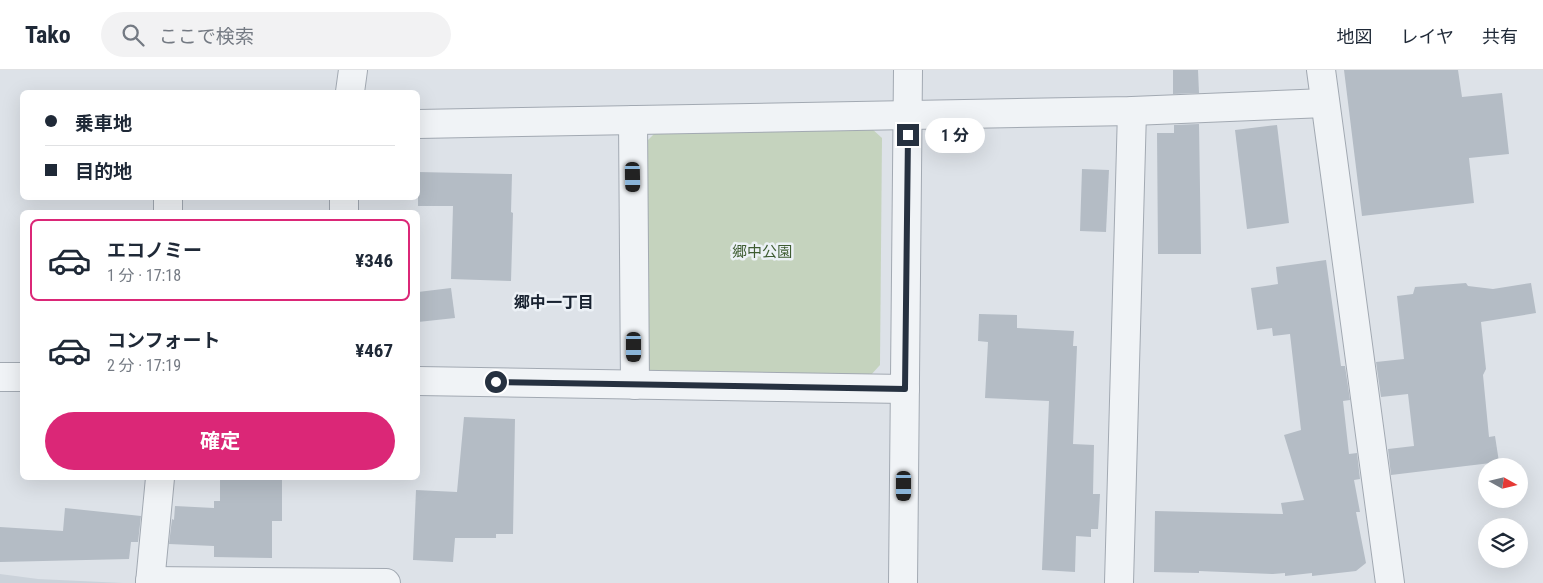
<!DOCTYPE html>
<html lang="ja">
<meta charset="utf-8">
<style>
body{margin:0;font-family:"Roboto Condensed","Noto Sans JP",sans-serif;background:#f2f2f3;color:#1f2937;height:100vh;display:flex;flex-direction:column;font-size:19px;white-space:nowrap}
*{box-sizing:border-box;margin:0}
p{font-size:16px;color:#747a83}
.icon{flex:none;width:28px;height:28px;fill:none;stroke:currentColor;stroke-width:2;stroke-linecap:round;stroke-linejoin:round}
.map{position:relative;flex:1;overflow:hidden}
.side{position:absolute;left:20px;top:140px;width:400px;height:270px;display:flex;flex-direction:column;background:#fff;border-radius:8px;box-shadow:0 5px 20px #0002}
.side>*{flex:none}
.guide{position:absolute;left:20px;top:20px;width:400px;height:110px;border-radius:8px;box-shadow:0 5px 20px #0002;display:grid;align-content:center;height:110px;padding:0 25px;background:#fff}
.needle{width:32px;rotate:98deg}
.buttons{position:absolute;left:1478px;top:388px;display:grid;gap:10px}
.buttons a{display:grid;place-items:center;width:50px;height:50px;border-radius:50%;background:#fff;box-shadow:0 5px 20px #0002;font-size:25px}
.end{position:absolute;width:22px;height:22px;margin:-11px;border:6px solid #263140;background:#fff;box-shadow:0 0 0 2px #fff}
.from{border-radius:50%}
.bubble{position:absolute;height:35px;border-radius:18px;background:#fff;box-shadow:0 5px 20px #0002;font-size:16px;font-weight:700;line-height:35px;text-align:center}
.car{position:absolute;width:15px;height:30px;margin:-15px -8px;border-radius:6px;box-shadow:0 0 4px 1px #0007;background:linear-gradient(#222 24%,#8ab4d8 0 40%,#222 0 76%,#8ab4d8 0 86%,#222 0)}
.guide b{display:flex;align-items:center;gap:18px;height:48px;font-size:19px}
.guide b+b{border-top:1px solid #e0e1e3}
.guide i{width:12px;height:12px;background:#1f2937}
ul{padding:9px 0 0;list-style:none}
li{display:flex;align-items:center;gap:15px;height:82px;margin:0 10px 8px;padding:0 15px;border:2px solid transparent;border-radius:8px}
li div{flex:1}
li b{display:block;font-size:19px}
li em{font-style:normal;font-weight:700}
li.selected{border-color:#db2777}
li>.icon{width:45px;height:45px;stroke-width:1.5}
.cta{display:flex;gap:10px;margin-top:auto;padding:10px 25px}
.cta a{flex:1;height:58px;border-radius:30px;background:#db2777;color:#fff;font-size:20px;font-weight:700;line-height:58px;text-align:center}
header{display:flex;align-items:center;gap:30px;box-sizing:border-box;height:70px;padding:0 25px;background:#fff;border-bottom:1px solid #e0e1e3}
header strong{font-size:24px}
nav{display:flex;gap:28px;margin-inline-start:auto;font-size:18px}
.search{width:350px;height:45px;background:#f2f2f3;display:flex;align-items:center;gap:12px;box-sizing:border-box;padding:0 18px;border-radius:28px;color:#747a83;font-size:19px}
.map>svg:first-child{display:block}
</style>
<header>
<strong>Tako</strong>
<div class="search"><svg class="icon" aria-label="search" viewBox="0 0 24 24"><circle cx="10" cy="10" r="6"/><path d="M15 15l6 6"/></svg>ここで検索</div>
<nav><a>地図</a><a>レイヤ</a><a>共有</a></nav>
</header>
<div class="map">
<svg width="1543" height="513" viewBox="0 0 1543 513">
<rect width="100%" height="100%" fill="#dde2e8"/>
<polygon fill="#cbd2da" points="0,504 38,509 123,513 0,513"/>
<polygon fill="#c5d3be" points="871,58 882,68 880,295 870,306 651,301 642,291 645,73 655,63"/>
<g fill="#b4bcc5">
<polygon points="1173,0 1198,0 1199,23 1173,24"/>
<polygon points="1344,0 1458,0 1462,27 1502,23 1509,84 1469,88 1474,133 1362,146"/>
<polygon points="1199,54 1201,184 1158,184 1157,63 1174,63 1174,55"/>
<polygon points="1277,55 1289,153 1247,159 1235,60"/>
<polygon points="1082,99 1109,100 1106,162 1080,161"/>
<polygon points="418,102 512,104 511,142 513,143 511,211 451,209 453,136 418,136"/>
<polygon points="1326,190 1341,296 1345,296 1350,330 1343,331 1349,384 1357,383 1360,409 1354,410 1360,442 1356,442 1366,493 1356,501 1312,506 1312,503 1285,506 1285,503 1273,504 1199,501 1199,503 1154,502 1155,441 1283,444 1281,433 1304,430 1284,365 1301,360 1290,264 1273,266 1272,258 1257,260 1251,218 1278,214 1276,197"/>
<polygon points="1466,213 1468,216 1493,219 1531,213 1536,243 1481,252 1486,299 1483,305 1489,367 1495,366 1499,392 1391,405 1388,379 1414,376 1408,324 1381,327 1376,292 1404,289 1397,226 1413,224 1415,217"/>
<polygon points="451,218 455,248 418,252 418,222"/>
<polygon points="979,244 1017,245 1017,258 1074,261 1073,276 1077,276 1073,374 1094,375 1093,424 1100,424 1098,459 1091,459 1091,467 1076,466 1075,502 1042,500 1049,331 985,328 988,272 978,271"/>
<polygon points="464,347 515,349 513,464 496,464 496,468 455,468 453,492 413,490 416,420 457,422"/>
<polygon points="220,408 282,408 282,451 272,451 272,488 214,487 214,476 169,474 172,449 174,450 175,436 214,438 214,431 220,431"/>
<polygon points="65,438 141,446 138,472 131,472 129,489 0,492 0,457 63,461"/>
</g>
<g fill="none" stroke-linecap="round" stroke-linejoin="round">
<g stroke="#a2a9b2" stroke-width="30">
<g id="street">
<polyline points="1321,0 1390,513"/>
<polyline points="350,22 353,0"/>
<polyline points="633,50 635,315"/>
<polyline points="418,54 1132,41 1325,33"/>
<polyline points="168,128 168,142"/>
<polyline points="344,142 344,128"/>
<polyline points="0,307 22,307"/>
<polyline points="418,311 905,319"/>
<polyline points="150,511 386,513"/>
<polyline points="150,513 160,408"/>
<polyline points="903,513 908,0"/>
<polyline points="1119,513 1132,41"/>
</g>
</g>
<use href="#street" stroke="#f0f3f6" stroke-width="28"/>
</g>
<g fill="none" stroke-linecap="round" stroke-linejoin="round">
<polyline stroke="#263140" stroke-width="6" points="496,312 905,319 908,65"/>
</g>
<g text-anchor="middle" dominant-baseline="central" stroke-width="5" stroke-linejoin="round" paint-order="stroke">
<g font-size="15" fill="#3e5c32" stroke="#ecf1f6">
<text x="762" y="182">郷中公園</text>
</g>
<g font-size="16" font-weight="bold" fill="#182230" stroke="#ecf1f6">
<text x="554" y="232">郷中一丁目</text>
</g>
</g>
</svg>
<div class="buttons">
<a><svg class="needle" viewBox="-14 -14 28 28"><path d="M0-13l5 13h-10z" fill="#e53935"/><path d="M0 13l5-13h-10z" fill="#747a83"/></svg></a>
<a><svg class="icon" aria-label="layers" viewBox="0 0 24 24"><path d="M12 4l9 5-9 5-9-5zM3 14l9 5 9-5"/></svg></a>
</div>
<i class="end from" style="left:496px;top:312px"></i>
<i class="end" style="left:908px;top:65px"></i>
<div class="bubble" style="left:925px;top:48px;width:60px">1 分</div>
<i class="car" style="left:633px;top:107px;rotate:179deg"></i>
<i class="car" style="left:634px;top:277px;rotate:180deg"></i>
<i class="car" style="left:904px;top:416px;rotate:180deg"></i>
<div class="guide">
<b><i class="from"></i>乗車地</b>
<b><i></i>目的地</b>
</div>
<section class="side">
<ul>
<li class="selected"><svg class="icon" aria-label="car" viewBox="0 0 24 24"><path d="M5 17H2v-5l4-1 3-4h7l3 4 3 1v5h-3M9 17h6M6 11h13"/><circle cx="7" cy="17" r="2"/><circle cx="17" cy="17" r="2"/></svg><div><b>エコノミー</b><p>1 分 · 17:18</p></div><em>¥346</em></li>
<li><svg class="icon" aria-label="car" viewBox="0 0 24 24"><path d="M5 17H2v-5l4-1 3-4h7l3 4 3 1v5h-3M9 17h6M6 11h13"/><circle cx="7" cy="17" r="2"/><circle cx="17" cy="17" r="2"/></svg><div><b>コンフォート</b><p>2 分 · 17:19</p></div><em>¥467</em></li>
</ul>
<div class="cta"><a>確定</a></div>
</section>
</div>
